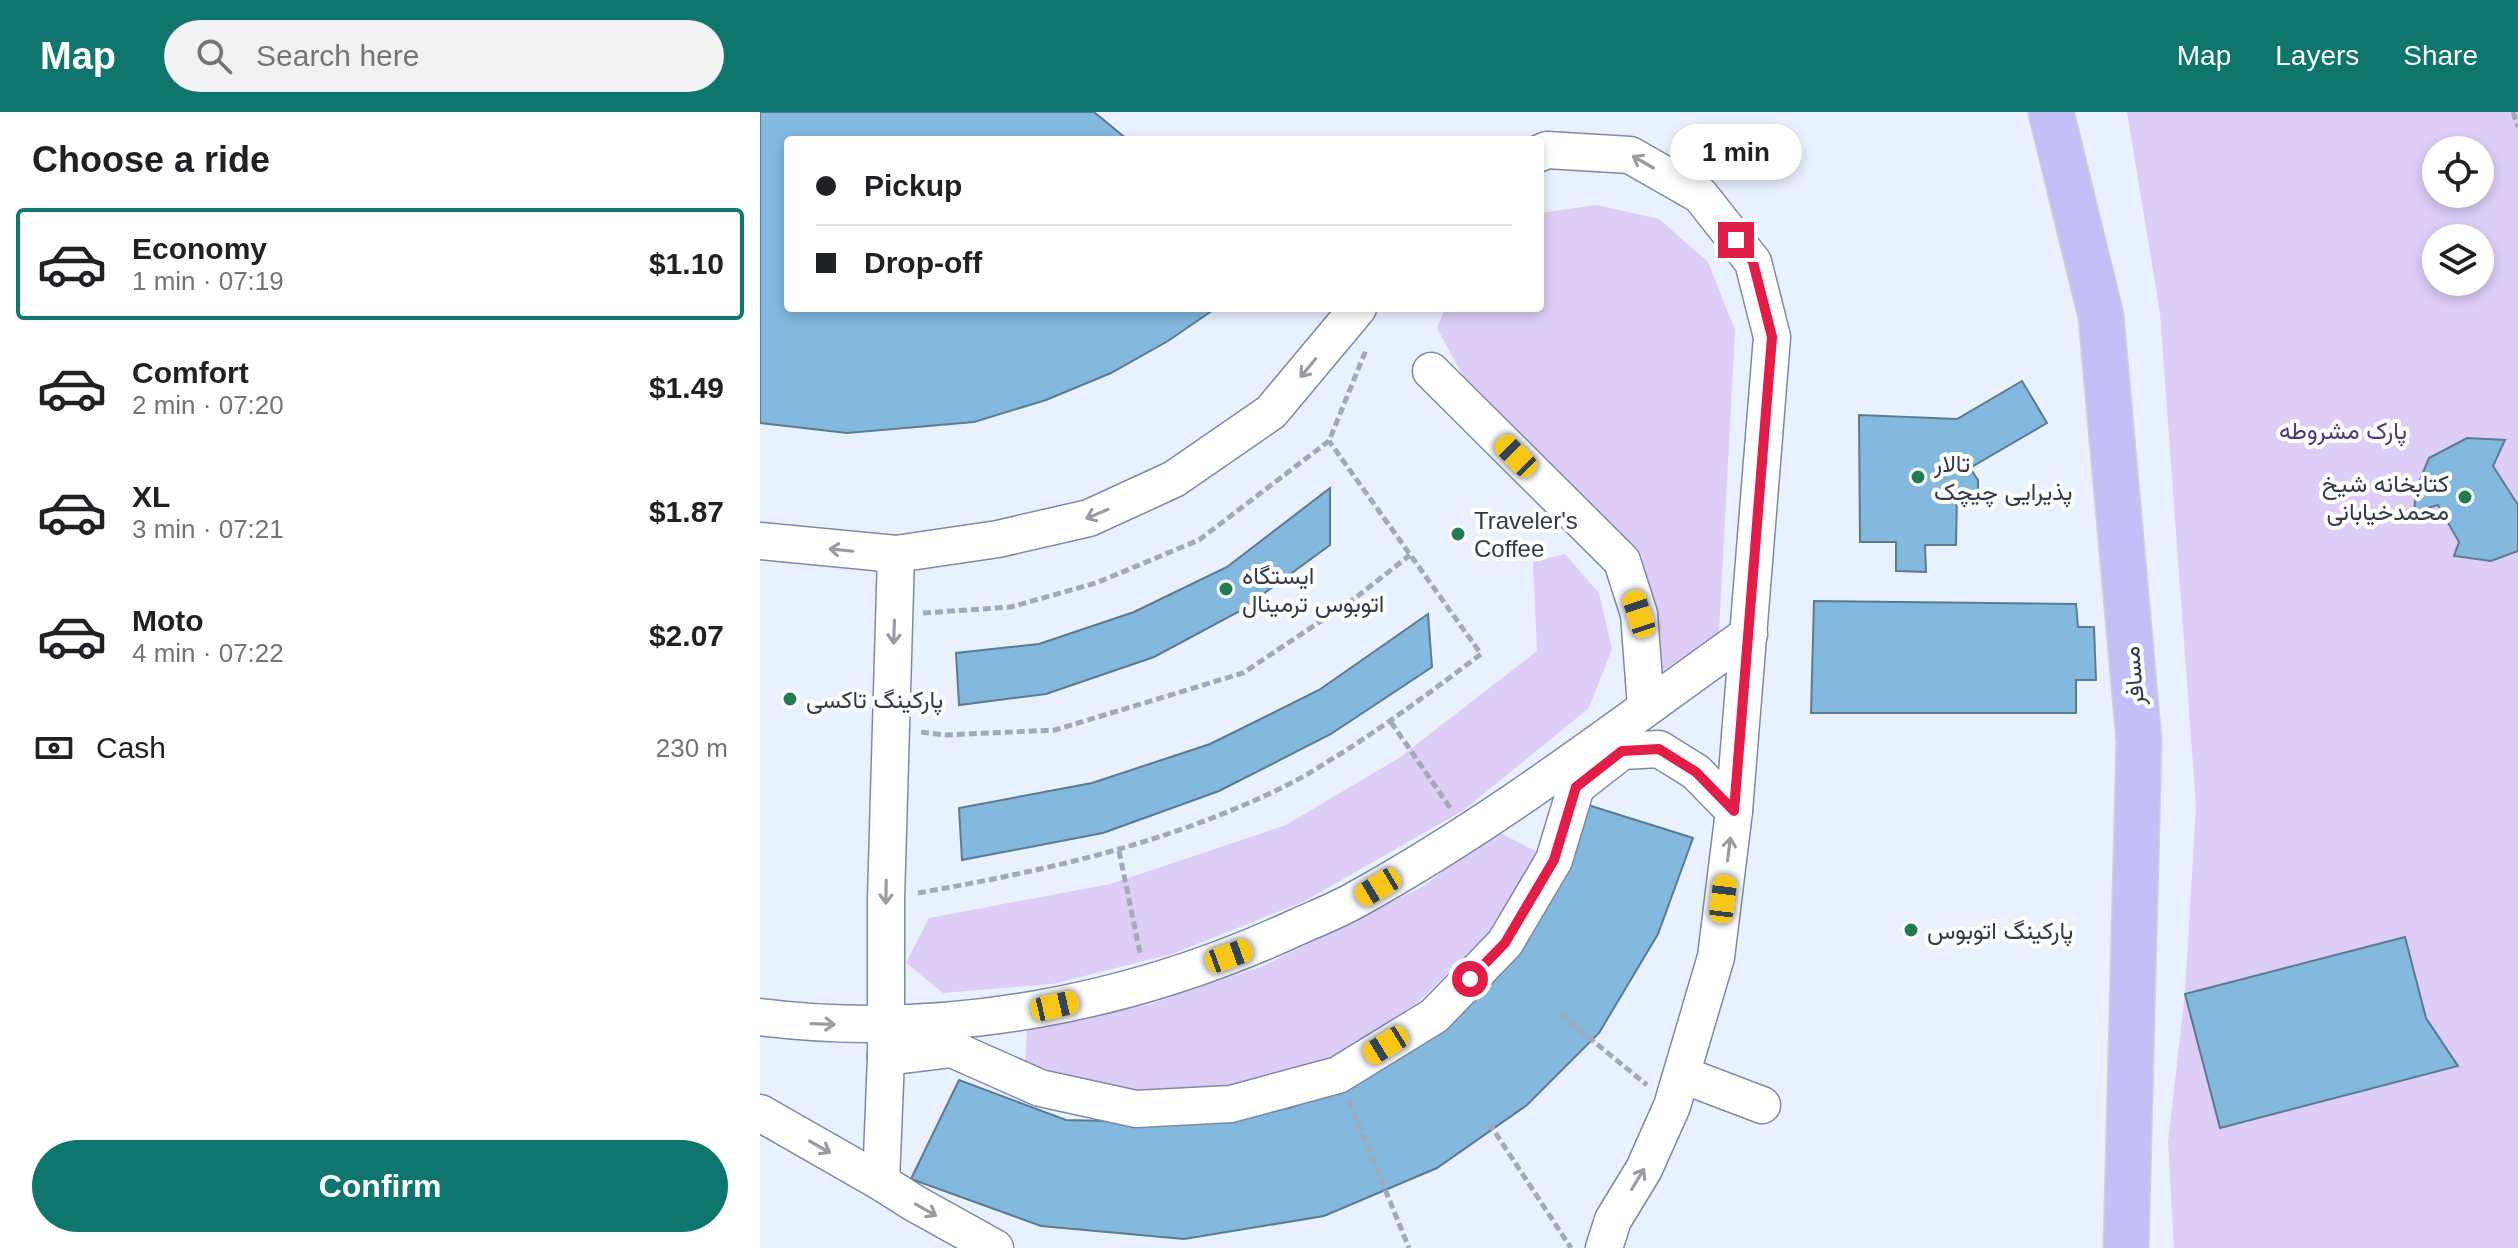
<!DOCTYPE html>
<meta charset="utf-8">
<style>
body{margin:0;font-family:Helvetica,Vazirmatn,sans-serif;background:#f2f2f2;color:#202124;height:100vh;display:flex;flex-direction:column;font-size:30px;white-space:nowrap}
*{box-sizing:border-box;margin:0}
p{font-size:26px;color:#757577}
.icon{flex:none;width:44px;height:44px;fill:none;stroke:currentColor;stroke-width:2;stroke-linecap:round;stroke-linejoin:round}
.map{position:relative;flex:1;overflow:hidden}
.details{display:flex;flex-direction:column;background:#fff;width:760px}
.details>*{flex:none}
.banner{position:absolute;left:24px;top:24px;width:760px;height:176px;border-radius:8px;box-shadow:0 4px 12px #0003;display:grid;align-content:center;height:176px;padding:0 32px;background:#fff}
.fabs{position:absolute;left:1662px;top:24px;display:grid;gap:16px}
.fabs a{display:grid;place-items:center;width:72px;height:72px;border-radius:50%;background:#fff;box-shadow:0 4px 12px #0003;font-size:40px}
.end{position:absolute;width:36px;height:36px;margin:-18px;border:10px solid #e11d48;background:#fff;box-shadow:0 0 0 4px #fff}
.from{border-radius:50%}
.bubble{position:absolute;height:56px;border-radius:28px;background:#fff;box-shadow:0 4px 12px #0003;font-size:26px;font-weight:700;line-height:56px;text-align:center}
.car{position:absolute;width:24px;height:48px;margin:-24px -12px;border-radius:10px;box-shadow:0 0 6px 2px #0007;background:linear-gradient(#f5c518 24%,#345 0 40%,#f5c518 0 76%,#345 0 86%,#f5c518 0)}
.banner b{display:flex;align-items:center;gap:28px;height:76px;font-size:30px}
.banner b+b{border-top:2px solid #e0e0e0}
.banner i{width:20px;height:20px;background:#202124}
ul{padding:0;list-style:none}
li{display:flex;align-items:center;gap:24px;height:112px;margin:0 16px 12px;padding:0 16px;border:4px solid transparent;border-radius:8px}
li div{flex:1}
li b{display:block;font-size:30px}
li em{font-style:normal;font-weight:700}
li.active{border-color:#0f766e}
li>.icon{width:72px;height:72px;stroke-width:1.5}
h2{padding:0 32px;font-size:36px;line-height:96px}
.pay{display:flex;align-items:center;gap:20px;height:88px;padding:0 32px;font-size:30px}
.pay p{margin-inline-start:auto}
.button{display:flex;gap:16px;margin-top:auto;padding:16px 32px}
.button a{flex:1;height:92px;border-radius:48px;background:#0f766e;color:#fff;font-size:32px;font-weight:700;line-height:92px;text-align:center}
header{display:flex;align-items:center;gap:48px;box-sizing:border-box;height:112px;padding:0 40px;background:#0f766e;color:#fff}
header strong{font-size:38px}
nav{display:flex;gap:44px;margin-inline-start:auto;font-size:28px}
.search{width:560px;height:72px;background:#f2f2f2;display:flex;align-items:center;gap:20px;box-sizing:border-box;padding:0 28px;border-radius:44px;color:#757577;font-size:30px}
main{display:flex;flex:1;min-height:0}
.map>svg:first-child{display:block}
</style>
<header>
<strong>Map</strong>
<div class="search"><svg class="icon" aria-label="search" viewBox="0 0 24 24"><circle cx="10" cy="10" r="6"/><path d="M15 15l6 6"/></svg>Search here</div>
<nav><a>Map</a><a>Layers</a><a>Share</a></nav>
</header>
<main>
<section class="details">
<h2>Choose a ride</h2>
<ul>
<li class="active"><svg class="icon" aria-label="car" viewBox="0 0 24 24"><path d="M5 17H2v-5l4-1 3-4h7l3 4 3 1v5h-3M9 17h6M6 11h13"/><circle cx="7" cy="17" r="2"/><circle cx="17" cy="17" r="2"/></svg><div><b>Economy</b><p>1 min · 07:19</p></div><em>$1.10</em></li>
<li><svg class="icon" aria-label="car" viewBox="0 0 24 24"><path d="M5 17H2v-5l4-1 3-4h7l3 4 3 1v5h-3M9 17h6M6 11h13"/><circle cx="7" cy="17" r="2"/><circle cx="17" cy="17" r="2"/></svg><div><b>Comfort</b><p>2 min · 07:20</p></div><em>$1.49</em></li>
<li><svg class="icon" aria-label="car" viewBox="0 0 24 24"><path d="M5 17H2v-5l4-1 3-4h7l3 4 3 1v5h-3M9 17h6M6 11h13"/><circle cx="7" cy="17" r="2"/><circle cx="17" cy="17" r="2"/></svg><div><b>XL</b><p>3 min · 07:21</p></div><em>$1.87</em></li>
<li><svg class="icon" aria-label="car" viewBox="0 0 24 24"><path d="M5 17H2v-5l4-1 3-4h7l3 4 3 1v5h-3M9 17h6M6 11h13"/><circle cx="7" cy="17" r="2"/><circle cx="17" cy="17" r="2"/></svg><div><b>Moto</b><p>4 min · 07:22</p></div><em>$2.07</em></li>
</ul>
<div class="pay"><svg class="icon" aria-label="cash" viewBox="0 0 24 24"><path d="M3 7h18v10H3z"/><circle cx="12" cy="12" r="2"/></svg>Cash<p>230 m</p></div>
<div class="button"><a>Confirm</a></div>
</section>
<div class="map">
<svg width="1758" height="1136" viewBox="0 0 1758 1136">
<rect width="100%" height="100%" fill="#eaf1fe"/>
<g fill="#ddcdf7" fill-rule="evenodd">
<path d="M1367,0h391v1136h-344l-6,-106 17,-148 11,-188 -36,-493zM1676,38h44v44h-44zM1676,126h44v44h-44z"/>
<polygon points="837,93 899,107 948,150 975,218 959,520 901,560 882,444 709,275 677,216 685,196 780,196 780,101"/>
<polygon points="805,442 839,481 852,537 829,596 704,698 545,789 412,842 293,872 183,881 146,851 169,806 350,772 526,713 639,646 777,539 773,450"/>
<polygon points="735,718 781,742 729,821 658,890 577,943 490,970 382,982 265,952 267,915 387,893 503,854 664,774"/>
</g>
<g fill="#83b8df" stroke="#5d7a8f" stroke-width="2">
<polygon points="0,0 334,0 368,28 28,28 28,196 456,196 408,229 351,261 286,288 214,310 87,321 0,311"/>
<polygon points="1262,269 1287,311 1210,356 1218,368 1218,380 1214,387 1205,390 1197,384 1196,433 1165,433 1166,460 1136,459 1136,430 1100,430 1099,303 1197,307"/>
<polygon points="1707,326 1745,328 1733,354 1758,393 1758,439 1731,449 1694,444 1699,430 1678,393 1654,400 1656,377 1669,346"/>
<polygon points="570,376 570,433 480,499 394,545 286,582 199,593 196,541 279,532 374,500 467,455"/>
<polygon points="1054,489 1316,492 1318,515 1334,515 1336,568 1316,568 1316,601 1051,601"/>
<polygon points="668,502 672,555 571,622 459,679 343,721 202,748 199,696 332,671 450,632 559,578"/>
<polygon points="828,693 933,726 898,822 839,921 767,993 677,1056 564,1104 424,1127 281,1114 151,1067 199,968 306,1008 425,1011 530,996 609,962 797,773"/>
<polygon points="1645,825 1666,906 1698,954 1460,1016 1425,882"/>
</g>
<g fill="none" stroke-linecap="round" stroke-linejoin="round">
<g stroke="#7b8ba7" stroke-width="39">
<g id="minor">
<polyline points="780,41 787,38 870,43 940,83 993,150 1012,225 974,699 956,845 912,994 884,1057 853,1108 844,1136"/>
<polyline points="671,259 862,449 879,502 886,595"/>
<polyline points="0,429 136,442 238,427 329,406 414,367 511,300 598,196"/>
<polyline points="136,442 126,787 126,945 121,1070 154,1091 235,1136"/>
<path d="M0,905c183,23 371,-13 537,-90 20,-9 41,-17 60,-28 138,-76 264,-174 392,-265"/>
<polyline points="126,945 192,937 280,976 376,997 471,992 578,963 674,904 745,831 794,748 816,675 862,639 899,637 936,660 974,699"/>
<polyline points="923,963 1002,993"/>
<polyline points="0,1001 121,1070"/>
</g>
</g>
<g stroke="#ced0d3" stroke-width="47">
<polyline id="major" points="1291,0 1341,204 1379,629 1366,1136"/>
</g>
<g stroke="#a3aab7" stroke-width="5" stroke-dasharray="8 4" stroke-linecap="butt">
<polyline points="1753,0 1758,15"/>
<polyline points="163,501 251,495 336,471 439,428 569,329 606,238"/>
<polyline points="631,610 691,697"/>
<polyline points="161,620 185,623 295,618 483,561 594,487 650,443"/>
<polyline points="359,739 380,841"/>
<path d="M158,781c131,-23 258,-51 377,-112 16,-8 31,-19 47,-28 48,-31 93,-64 139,-99l-152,-213"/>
<polyline points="800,902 887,973"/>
<polyline points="589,989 649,1136"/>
<polyline points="729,1011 811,1136"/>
</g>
<use href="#minor" stroke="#fff" stroke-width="36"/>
<use href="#major" stroke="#c1c1f8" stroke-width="44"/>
</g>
<defs><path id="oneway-shaft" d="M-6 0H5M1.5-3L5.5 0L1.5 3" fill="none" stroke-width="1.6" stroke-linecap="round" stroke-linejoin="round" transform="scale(2)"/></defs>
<g stroke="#999ca2">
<use href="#oneway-shaft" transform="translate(883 50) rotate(-150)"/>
<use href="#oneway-shaft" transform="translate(548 256) rotate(130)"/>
<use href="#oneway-shaft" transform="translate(337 402) rotate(157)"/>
<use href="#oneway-shaft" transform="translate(81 438) rotate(-174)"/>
<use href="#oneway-shaft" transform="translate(134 520) rotate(92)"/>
<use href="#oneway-shaft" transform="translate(969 737) rotate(-83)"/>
<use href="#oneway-shaft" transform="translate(126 780) rotate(91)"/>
<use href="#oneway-shaft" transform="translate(63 912) rotate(2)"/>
<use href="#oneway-shaft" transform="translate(60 1035) rotate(30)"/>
<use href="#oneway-shaft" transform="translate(878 1067) rotate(-59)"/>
<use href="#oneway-shaft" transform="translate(166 1098) rotate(29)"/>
</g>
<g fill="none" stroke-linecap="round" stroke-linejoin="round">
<polyline stroke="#e11d48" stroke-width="10" points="710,867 745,831 794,748 816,675 862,639 899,637 936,660 974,699 1012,225 993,150 976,128"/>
</g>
<g fill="#227c51" stroke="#fefefe" stroke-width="3">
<circle cx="1158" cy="365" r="8"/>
<circle cx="1705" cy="385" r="8"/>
<circle cx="698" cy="422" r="8"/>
<circle cx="466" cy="477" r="8"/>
<circle cx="30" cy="587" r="8"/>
<circle cx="1151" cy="818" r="8"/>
</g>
<g text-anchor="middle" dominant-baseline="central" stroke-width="8" stroke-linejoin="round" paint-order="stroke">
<g font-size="24" fill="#533576" stroke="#fefefe">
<text x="1583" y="318">پارک مشروطه</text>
</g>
<g font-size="24" fill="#333a46" stroke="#fefefe" text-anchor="start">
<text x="1174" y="351">تالار<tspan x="1174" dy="28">پذیرایی چیچک</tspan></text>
<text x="1689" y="371" text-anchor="end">کتابخانه شیخ<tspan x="1689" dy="28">محمدخیابانی</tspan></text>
<text x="714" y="408">Traveler's<tspan x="714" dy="28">Coffee</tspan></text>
<text x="482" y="463">ایستگاه<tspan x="482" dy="28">اتوبوس ترمینال</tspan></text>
<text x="46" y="587">پارکینگ تاکسی</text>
<text x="1167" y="818">پارکینگ اتوبوس</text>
</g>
<g font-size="24" fill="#333a46" stroke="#fefefe">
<text transform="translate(1373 564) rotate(-95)">مسافر</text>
</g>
</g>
</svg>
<div class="fabs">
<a><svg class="icon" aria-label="locate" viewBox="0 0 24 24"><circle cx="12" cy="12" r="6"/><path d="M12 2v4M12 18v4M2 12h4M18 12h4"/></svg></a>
<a><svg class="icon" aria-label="layers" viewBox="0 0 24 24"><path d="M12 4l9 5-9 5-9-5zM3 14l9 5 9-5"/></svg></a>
</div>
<i class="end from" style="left:710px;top:867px"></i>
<i class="end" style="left:976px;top:128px"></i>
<div class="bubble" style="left:910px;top:12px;width:132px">1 min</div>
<i class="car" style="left:756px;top:344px;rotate:315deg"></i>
<i class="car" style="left:879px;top:502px;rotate:342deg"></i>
<i class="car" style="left:618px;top:775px;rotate:239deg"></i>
<i class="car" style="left:963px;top:787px;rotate:7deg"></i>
<i class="car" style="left:469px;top:844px;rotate:70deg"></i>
<i class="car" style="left:295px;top:894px;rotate:77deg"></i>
<i class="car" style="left:626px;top:933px;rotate:238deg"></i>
<div class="banner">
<b><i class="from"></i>Pickup</b>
<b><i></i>Drop-off</b>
</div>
</div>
</main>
